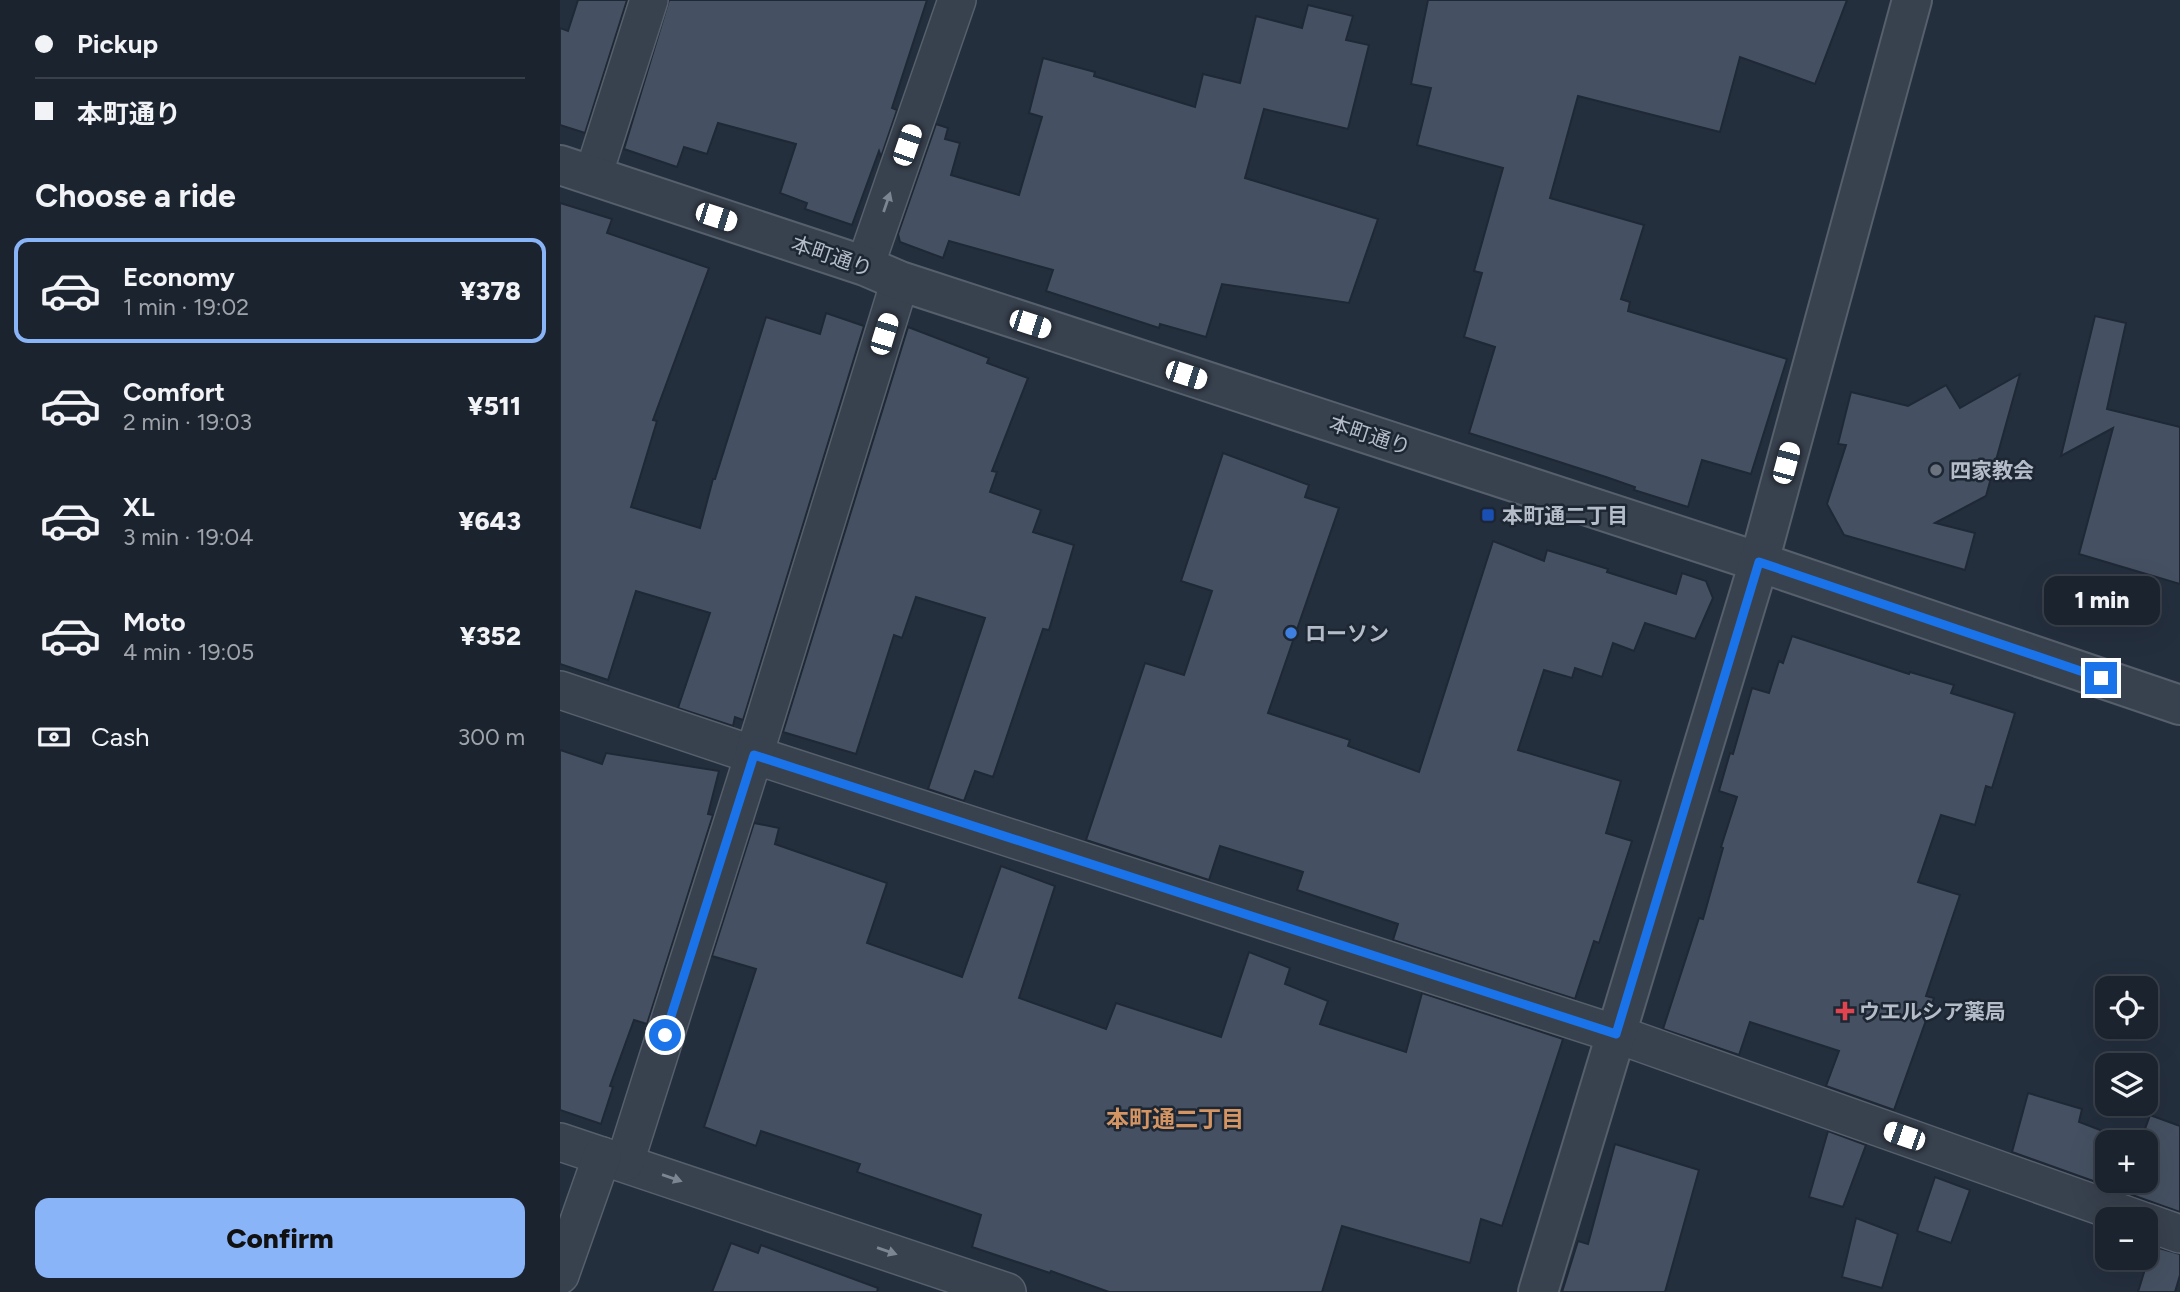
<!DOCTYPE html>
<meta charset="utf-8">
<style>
body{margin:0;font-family:Figtree,"Noto Sans JP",sans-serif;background:#242b36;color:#f1f3f6;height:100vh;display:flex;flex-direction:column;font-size:26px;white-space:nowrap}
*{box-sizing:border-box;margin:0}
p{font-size:23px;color:#a0a4aa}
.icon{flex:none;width:38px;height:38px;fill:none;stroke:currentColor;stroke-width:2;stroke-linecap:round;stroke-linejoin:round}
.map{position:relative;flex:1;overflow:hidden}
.side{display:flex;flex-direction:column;background:#1b232e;width:560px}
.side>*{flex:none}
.top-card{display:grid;align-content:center;height:154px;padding:0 35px;background:#1b232e}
.fabs{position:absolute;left:1535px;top:976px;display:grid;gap:14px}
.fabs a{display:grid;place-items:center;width:63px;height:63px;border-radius:14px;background:#1b232e;box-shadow:0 7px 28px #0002,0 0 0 2px #39404a;font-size:35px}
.end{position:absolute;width:32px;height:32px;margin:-16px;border:9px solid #1a73e8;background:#fff;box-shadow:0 0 0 4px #fff}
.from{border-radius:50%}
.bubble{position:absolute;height:49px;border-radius:14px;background:#1b232e;box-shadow:0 7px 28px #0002,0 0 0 2px #39404a;font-size:23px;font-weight:800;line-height:49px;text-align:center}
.car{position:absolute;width:21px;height:42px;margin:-21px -10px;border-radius:9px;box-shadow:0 0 5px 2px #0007;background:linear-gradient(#fff 24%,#345 0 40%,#fff 0 76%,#345 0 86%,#fff 0)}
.top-card b{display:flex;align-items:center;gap:24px;height:66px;font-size:26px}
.top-card b+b{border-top:2px solid #39404a}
.top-card i{width:18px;height:18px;background:#f1f3f6}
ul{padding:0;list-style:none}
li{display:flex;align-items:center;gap:21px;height:105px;margin:0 14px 10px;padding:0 21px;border:4px solid transparent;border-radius:14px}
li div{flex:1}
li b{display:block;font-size:26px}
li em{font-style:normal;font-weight:800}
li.active{border-color:#8ab4f8}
li>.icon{width:63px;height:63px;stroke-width:1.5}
h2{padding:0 35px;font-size:32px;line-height:84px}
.pay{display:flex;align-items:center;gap:18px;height:77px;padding:0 35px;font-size:26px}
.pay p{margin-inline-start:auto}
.button{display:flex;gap:14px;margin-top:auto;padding:14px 35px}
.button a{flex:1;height:80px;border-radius:14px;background:#8ab4f8;color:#111;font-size:28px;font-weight:800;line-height:80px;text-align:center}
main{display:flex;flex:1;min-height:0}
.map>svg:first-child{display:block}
</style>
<main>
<section class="side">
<div class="top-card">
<b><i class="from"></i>Pickup</b>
<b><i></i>本町通り</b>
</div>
<h2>Choose a ride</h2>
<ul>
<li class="active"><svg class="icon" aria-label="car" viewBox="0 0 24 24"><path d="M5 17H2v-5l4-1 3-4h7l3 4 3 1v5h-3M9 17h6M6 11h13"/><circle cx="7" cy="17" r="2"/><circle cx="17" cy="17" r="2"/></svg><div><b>Economy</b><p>1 min · 19:02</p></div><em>¥378</em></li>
<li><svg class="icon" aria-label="car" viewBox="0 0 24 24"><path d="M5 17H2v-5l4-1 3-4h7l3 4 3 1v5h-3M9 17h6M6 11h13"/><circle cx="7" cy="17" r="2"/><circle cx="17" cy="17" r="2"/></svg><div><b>Comfort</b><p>2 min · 19:03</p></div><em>¥511</em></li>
<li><svg class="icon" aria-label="car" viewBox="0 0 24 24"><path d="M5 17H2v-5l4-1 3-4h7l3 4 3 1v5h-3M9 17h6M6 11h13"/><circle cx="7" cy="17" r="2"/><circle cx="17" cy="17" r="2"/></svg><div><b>XL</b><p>3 min · 19:04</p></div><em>¥643</em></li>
<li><svg class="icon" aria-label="car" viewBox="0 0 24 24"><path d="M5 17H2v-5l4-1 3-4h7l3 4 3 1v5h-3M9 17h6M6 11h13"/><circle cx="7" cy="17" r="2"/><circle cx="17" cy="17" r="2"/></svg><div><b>Moto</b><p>4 min · 19:05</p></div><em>¥352</em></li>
</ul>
<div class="pay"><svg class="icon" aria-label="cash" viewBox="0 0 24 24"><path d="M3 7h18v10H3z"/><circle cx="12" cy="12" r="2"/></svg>Cash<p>300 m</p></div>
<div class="button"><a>Confirm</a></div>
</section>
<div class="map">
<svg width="1620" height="1292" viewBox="0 0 1620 1292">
<rect width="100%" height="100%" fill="#242f3e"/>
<g fill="#455162" stroke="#1f2835" stroke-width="2">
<polygon points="18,0 67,0 25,133 0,125 0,28 8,31"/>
<polygon points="109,0 367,0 332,108 337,110 321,157 319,151 292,225 245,209 247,203 220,193 236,144 158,123 147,154 124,147 117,167 64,149"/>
<polygon points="868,0 1287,0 1255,84 1180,57 1160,132 1018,96 990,198 1084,225 1061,299 1070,302 1068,311 1227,359 1191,474 1142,460 1128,507 1074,490 1075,487 1046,477 909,433 935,347 904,337 922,273 914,271 943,168 857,145 871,88 851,84"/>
<polygon points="748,5 793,16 786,40 809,45 788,129 704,109 685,178 818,219 789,303 662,284 646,337 600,324 599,328 486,291 493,270 389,241 383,258 340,242 338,234 376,124 388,128 385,139 400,143 391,175 459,195 482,117 469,113 483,58 535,72 534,76 635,107 643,74 680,83 696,16 742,28"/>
<polygon points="0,203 52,219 47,233 149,268 93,420 97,421 71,507 140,528 153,479 155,479 206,317 260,334 266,313 304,326 183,720 175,717 173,726 118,708 150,613 76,591 48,680 0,664"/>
<polygon points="1535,316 1566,323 1547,409 1620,427 1620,584 1519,554 1553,428 1501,456"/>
<polygon points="348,327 429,358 427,363 468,378 432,471 437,472 430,492 481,510 473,532 514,545 489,630 483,629 433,777 415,771 404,801 368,789 425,618 356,597 342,638 334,635 296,754 223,732"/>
<polygon points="1460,374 1426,496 1375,523 1415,533 1405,570 1284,535 1267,504 1286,445 1278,444 1291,392 1348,406 1386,385 1400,408"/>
<polygon points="663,453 749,485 745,497 779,508 708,713 790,740 788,746 859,772 933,541 984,561 987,550 1048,569 1047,572 1116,594 1122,573 1146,581 1153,598 1135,639 1085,623 1074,651 1053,643 1042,677 1015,668 1012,678 984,670 958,750 1061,781 1046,833 1072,841 1039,943 1034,941 1015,999 833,940 838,924 737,890 743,872 660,846 649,880 526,840 585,663 624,675 652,591 621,581"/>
<polygon points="1232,636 1349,674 1350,672 1394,685 1391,693 1455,713 1432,788 1426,786 1415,825 1381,815 1358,882 1400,895 1366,996 1374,998 1334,1110 1266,1086 1279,1051 1190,1022 1179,1055 1103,1029 1139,918 1143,919 1163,848 1161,847 1177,797 1159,791 1170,753 1173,754 1192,688 1209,693 1219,661 1223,663"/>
<polygon points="0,750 42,764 46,753 159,771 148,814 153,815 87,1024 74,1020 50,1086 53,1087 41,1124 0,1110"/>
<polygon points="194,823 219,828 215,844 327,883 307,943 402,977 441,866 495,886 459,998 546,1029 556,1003 661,1037 689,952 730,968 725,984 768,1001 760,1024 846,1052 862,993 1003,1039 942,1226 921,1219 910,1263 782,1226 762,1292 549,1292 491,1271 490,1273 412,1247 421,1215 297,1172 300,1164 201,1131 196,1146 144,1127 196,969 152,956"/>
<polygon points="1468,1093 1522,1109 1519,1122 1574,1143 1547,1143 1547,1181 1586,1181 1586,1143 1580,1143 1590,1115 1620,1126 1620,1212 1452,1152"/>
<polygon points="1268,1131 1306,1145 1283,1207 1249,1197"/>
<polygon points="1055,1144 1139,1170 1105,1292 1002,1292 1018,1241 1028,1244"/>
<polygon points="1375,1177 1410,1190 1391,1243 1357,1231"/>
<polygon points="1296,1218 1338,1234 1322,1288 1282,1277"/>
<polygon points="171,1243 198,1253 201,1245 318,1288 317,1292 152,1292"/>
<polygon points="1592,1246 1620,1254 1620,1275 1615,1292 1578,1292"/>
</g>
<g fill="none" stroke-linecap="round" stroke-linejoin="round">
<g stroke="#565f6c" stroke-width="40">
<g id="minor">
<polyline points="33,176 89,0"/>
<polyline points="305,266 397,0"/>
<polyline points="0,690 194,755 1056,1034 1580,1220"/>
<polyline points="0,1142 447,1292"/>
<polyline points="65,1162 194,755 340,281"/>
<polyline points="1586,1222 1620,1234"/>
<polyline points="0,1275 42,1156"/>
</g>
</g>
<g stroke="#565f6c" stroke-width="42">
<g id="tertiary">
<polyline points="0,165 305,266 340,281 1199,562 1620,705"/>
<polyline points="978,1292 1199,562 1352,0"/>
</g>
</g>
<use href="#minor" stroke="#38414e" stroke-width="37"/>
<use href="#tertiary" stroke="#38414e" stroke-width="38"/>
</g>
<defs><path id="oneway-solid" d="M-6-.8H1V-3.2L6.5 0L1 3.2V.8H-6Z" transform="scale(1.75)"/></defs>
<g fill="#7c8592">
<use href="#oneway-solid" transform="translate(327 202) rotate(-71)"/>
<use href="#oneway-solid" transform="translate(112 1178) rotate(19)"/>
<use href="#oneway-solid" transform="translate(327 1251) rotate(19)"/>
</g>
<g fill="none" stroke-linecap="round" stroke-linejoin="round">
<polyline stroke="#1a73e8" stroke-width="9" points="105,1035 194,755 1056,1034 1199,562 1541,678"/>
</g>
<circle fill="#6b7280" stroke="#1d2633" stroke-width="2.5" cx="1376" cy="470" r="7"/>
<rect fill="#1a4fb4" stroke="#1d2633" stroke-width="2.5" x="921" y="508" width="14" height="14" rx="3.5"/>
<circle fill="#3f7fe0" stroke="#1d2633" stroke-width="2.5" cx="731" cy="633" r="7"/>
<path fill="#e0444e" stroke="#1d2633" stroke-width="2.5" d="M1281.5 1000.5h7v7h7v7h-7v7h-7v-7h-7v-7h7z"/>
<g text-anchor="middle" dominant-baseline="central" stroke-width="5" stroke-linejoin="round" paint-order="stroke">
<g font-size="21" fill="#b4bcc9" stroke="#1d2633">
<text transform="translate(272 256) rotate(19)">本町通り</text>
<text transform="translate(810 435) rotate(18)">本町通り</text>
</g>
<g font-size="21" font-weight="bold" fill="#b4bcc9" stroke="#1d2633" text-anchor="start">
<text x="1390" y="470">四家教会</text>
<text x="942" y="515">本町通二丁目</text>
<text x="745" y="633">ローソン</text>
<text x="1299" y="1011">ウエルシア薬局</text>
</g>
<g font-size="23" font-weight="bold" fill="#d59563" stroke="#1d2633">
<text x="615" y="1119">本町通二丁目</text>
</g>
</g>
</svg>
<div class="fabs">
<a><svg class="icon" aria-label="locate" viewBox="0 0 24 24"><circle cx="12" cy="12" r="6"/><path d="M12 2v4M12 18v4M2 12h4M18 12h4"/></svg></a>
<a><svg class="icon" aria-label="layers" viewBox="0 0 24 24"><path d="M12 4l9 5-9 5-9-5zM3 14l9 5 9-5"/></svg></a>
<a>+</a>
<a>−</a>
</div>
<i class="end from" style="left:105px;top:1035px"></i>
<i class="end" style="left:1541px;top:678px"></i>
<div class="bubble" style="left:1484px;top:576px;width:116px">1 min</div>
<i class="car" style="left:347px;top:145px;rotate:19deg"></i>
<i class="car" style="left:156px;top:217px;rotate:108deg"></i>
<i class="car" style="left:470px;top:324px;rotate:108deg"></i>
<i class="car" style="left:324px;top:334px;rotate:17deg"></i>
<i class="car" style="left:626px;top:375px;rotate:108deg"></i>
<i class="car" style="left:1226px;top:463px;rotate:15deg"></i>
<i class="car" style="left:1344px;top:1136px;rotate:289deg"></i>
</div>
</main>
